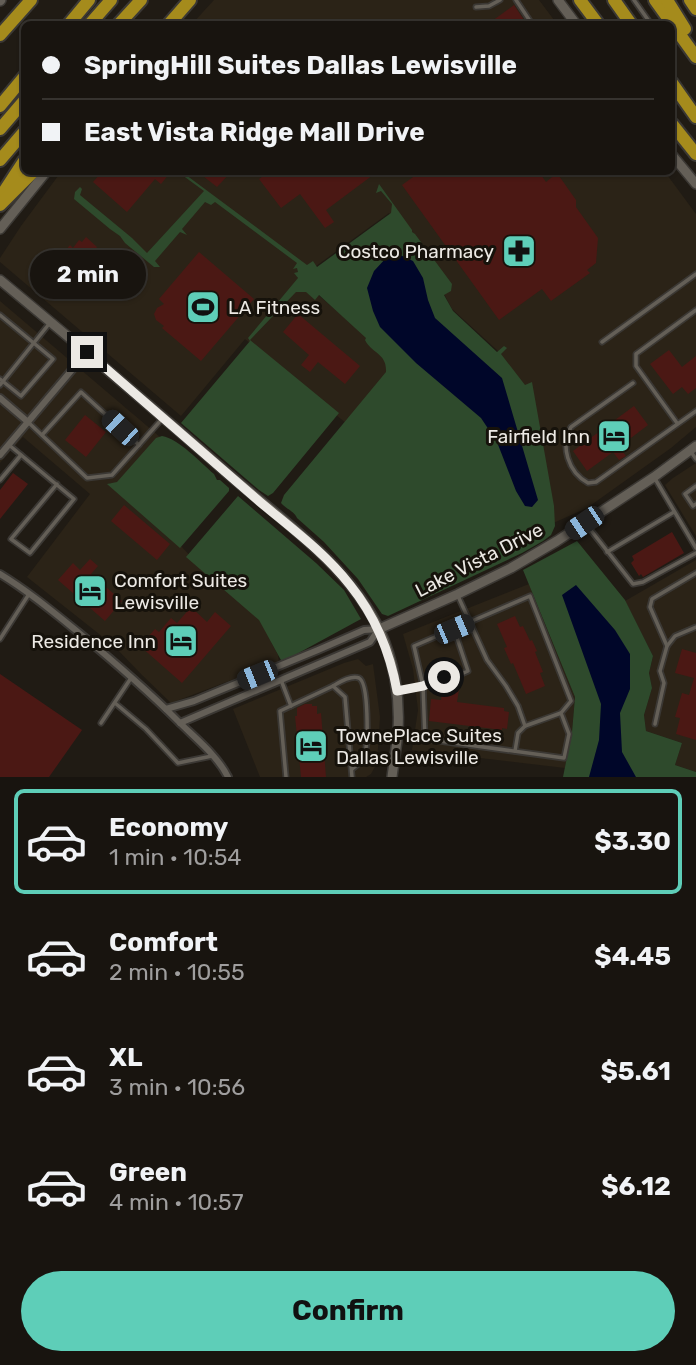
<!DOCTYPE html>
<meta charset="utf-8">
<style>
body{margin:0;font-family:Rubik,sans-serif;background:#211d18;color:#f1f3f6;height:100vh;display:flex;flex-direction:column;font-size:26px;white-space:nowrap}
*{box-sizing:border-box;margin:0}
p{font-size:23px;color:#9f9e9e}
.icon{flex:none;width:38px;height:38px;fill:none;stroke:currentColor;stroke-width:2;stroke-linecap:round;stroke-linejoin:round}
.map{position:relative;height:777px;overflow:hidden}
.sheet{display:flex;flex-direction:column;background:#18140f;flex:1}
.sheet>*{flex:none}
.banner{position:absolute;left:21px;top:21px;width:654px;height:154px;border-radius:10px;box-shadow:0 2px 5px #0004,0 0 0 2px #36332f;display:grid;align-content:center;height:154px;padding:0 21px;background:#18140f}
.end{position:absolute;width:32px;height:32px;margin:-16px;border:9px solid #ece9e4;background:#111;box-shadow:0 0 0 4px #111}
.from{border-radius:50%}
.bubble{position:absolute;height:49px;border-radius:24px;background:#18140f;box-shadow:0 2px 5px #0004,0 0 0 2px #36332f;font-size:23px;font-weight:700;line-height:49px;text-align:center}
.car{position:absolute;width:21px;height:42px;margin:-21px -10px;border-radius:9px;box-shadow:0 0 5px 2px #0007;background:linear-gradient(#222 24%,#8ab4d8 0 40%,#222 0 76%,#8ab4d8 0 86%,#222 0)}
.banner b{display:flex;align-items:center;gap:24px;height:66px;font-size:26px}
.banner b+b{border-top:2px solid #36332f}
.banner i{width:18px;height:18px;background:#f1f3f6}
ul{padding:12px 0 0;list-style:none}
li{display:flex;align-items:center;gap:21px;height:105px;margin:0 14px 10px;padding:0 7px;border:4px solid transparent;border-radius:10px}
li div{flex:1}
li b{display:block;font-size:26px}
li em{font-style:normal;font-weight:700}
li.selected{border-color:#5eceb8}
li>.icon{width:63px;height:63px;stroke-width:1.5}
.button{display:flex;gap:14px;margin-top:auto;padding:14px 21px}
.button a{flex:1;height:80px;border-radius:42px;background:#5eceb8;color:#111;font-size:28px;font-weight:700;line-height:80px;text-align:center}
.map>svg:first-child{display:block}
</style>
<div class="map">
<svg width="696" height="777" viewBox="0 0 696 777">
<rect width="100%" height="100%" fill="#201b14"/>
<g fill="#2b2317">
<polygon points="214,0 539,0 557,24 192,24"/>
<polygon points="61,172 665,172 696,214 696,427 671,448 587,508 551,524 523,384 497,350 452,309 443,292 389,213 312,269 306,266 297,277 398,363 347,424 245,339 181,416 0,262 0,258 21,226"/>
<polygon points="0,301 160,437 117,483 109,483 181,546 193,559 259,618 278,655 279,662 171,703 142,675 113,645 27,577 90,494 23,437 0,463"/>
<polygon points="696,463 696,536 665,485 673,478"/>
<polygon points="696,560 696,772 675,765 682,743 646,731 644,715 652,688 649,673 653,656 625,601"/>
<polygon points="529,584 575,697 572,732 565,768 412,750 418,710 413,669 403,634"/>
<polygon points="358,659 366,666 373,664 380,717 377,763 371,774 366,777 260,777 233,709 344,663"/>
</g>
<g fill="#2e4a2c">
<path d="M178,172h4l125,93 6,-4 4,6 74,-54 1,-9 -11,-13 -5,2 3,-9 33,46v2l3,2 37,50 -1,7 -7,4 9,16 44,41 7,-6 3,2 -6,6 24,31 7,-3 22,124 1,20 -4,9 -8,6 -21,12 -134,63 -6,-2 -24,-35 -34,-37 -27,-24c-3,-7 -11,-9 -16,-15l3,-8 102,-123c1,-19 -14,-18 -21,-32l1,-2 -47,-43 -4,5 -9,-8h-10l-46,48 89,73 -66,80 -5,3 -9,-6 -78,-67 69,-82 -2,-3 50,-60 -4,-5 4,-1 -1,-4 -4,1 4,-6 -82,-61 -4,3 -6,-3 -23,27 5,6 -7,-3 -25,29 5,6h-6l-29,-24 -5,-7 -10,-7 -36,-30 1,-7 5,-5 2,2 -2,6 52,43 15,15 57,-62z"/>
<path d="M162,436c17,3 38,26 52,38l3,6h3l9,8v3l-49,57 -73,-64 10,-2 39,-44z"/>
<polygon points="238,496 316,563 344,590 361,619 282,662 259,620 186,557"/>
<polygon points="577,541 625,600 653,656 649,673 652,688 644,715 646,731 682,743 675,765 696,772 696,777 563,777 572,732 575,697 523,570"/>
</g>
<g fill="#000629">
<polygon points="398,254 413,261 423,278 428,300 435,318 502,378 538,500 532,507 525,506 516,491 497,442 481,418 416,363 380,327 373,311 367,288 374,271 387,257"/>
<polygon points="576,585 615,630 630,654 630,689 620,713 622,752 636,777 589,777 599,740 601,704 562,595"/>
</g>
<g fill="#4b1814">
<polygon points="514,5 526,23 523,24 488,24"/>
<polygon points="102,172 166,172 169,174 161,184 155,179 127,212 93,182"/>
<polygon points="207,172 231,172 217,187 203,176"/>
<polygon points="269,172 377,172 326,210 334,222 325,228 300,194 281,208 259,179"/>
<polygon points="420,172 539,172 546,182 557,173 576,200 576,207 598,238 596,263 587,270 590,273 551,301 542,289 499,320 402,185"/>
<polygon points="86,237 97,247 94,251 100,257 78,285 71,279 68,282 59,275 63,270 58,265 68,253 65,251 70,245 73,248 79,240 82,242"/>
<polygon points="199,252 254,299 201,361 162,328 164,326 156,320 154,314 157,308 164,304 159,299"/>
<polygon points="298,314 360,366 345,384 318,362 310,372 301,365 309,355 283,332"/>
<polygon points="669,350 682,367 696,356 696,388 688,394 682,387 673,394 650,364"/>
<polygon points="634,406 648,425 619,447 626,456 619,460 613,452 587,471 573,451"/>
<polygon points="85,415 106,432 86,457 65,440"/>
<polygon points="13,473 28,484 0,519 0,490"/>
<polygon points="124,505 170,544 157,560 111,521"/>
<polygon points="672,532 684,553 643,577 641,574 639,576 631,563 634,560 632,556"/>
<polygon points="90,559 98,566 91,574 122,601 105,621 58,580 73,563 80,570"/>
<polygon points="191,607 207,622 215,612 231,626 182,683 140,646 155,629 159,632 171,618 177,623"/>
<polygon points="515,616 520,627 523,626 530,641 532,640 537,651 535,652 543,672 540,673 545,686 526,694 513,663 511,664 504,648 507,647 497,624"/>
<polygon points="682,649 696,653 696,740 676,734 680,718 675,717 682,693 689,695 694,678 675,673"/>
<polygon points="0,674 82,730 49,777 0,777"/>
<polygon points="446,681 460,683 457,702 504,708 504,711 509,712 507,729 502,728 502,730 429,721 431,699 441,700 443,682"/>
<polygon points="305,704 312,704 312,706 317,706 317,714 321,713 326,777 301,777 295,716 297,716 297,708"/>
</g>
<g fill="none" stroke-linecap="round" stroke-linejoin="round">
<g stroke="#3b3834" stroke-width="7">
<g id="lane">
<polyline points="516,0 532,24"/>
<polyline points="634,0 651,24"/>
<polyline points="476,7 489,6 500,0"/>
<polyline points="0,315 53,359 21,396 0,379"/>
<polyline points="602,342 696,274"/>
<path d="M633,383l-62,44c-11,19 -3,45 17,56l8,-1 100,-71"/>
<polyline points="0,385 49,324"/>
<polyline points="28,422 87,478 112,475 162,419"/>
<polyline points="677,423 636,366 636,354 696,310"/>
<polyline points="42,435 81,392 139,445"/>
<path d="M9,445c22,18 43,36 65,54l-44,54 -19,-14 46,-55"/>
<polyline points="691,452 696,459"/>
<polyline points="654,477 696,548"/>
<polyline points="0,480 21,455"/>
<polyline points="696,486 685,494 693,506 696,504"/>
<polyline points="586,524 633,584 643,582 696,553"/>
<polyline points="607,552 674,512"/>
<polyline points="458,596 487,660 506,686 518,706 525,726 518,733 515,751"/>
<polygon points="530,596 571,701 561,713 569,734 564,758 425,739 423,686 414,646"/>
<polyline points="0,639 29,594"/>
<polyline points="667,646 650,607 652,599 696,573"/>
<polyline points="281,680 291,706"/>
<path d="M333,686c7,-4 18,-11 26,-8 10,5 9,64 6,75 -2,7 -7,12 -13,16"/>
<polyline points="399,691 423,686 444,677 459,675 468,671 454,629"/>
<polyline points="115,703 146,729 178,763 212,756"/>
<polyline points="101,723 131,678"/>
<polyline points="655,724 664,683 660,671 667,646 675,636 696,627"/>
<polyline points="525,726 561,713"/>
<polyline points="286,777 280,711 333,686 345,697 352,777"/>
</g>
</g>
<g stroke="#3b3834" stroke-width="10">
<g id="street">
<polyline points="0,398 28,422"/>
<polyline points="0,455 87,352"/>
<path d="M0,574c28,17 52,37 78,58 34,28 68,57 100,89 17,17 39,34 50,56"/>
<polyline points="166,709 194,701 318,650 364,630 379,629"/>
<polyline points="180,723 370,642 379,629"/>
</g>
</g>
<g stroke="#3b3834" stroke-width="12">
<g id="secondary">
<polyline points="558,0 576,24"/>
<polyline points="0,1 1,0"/>
<polyline points="672,155 696,184"/>
<polyline points="0,229 46,172"/>
<path d="M0,280c76,63 152,127 226,192 54,47 123,93 154,159 14,30 20,66 18,99 -1,15 -4,31 -6,47"/>
<polyline points="379,629 458,594 511,568 557,541 654,477 696,446"/>
</g>
</g>
<g stroke="#3b3834" stroke-width="16">
<g id="highway">
<polyline points="580,0 598,24"/>
<polyline points="614,0 631,24"/>
<polyline points="655,0 696,57"/>
<polyline points="667,0 685,29"/>
<polyline points="690,0 696,9"/>
<polyline points="69,24 89,0"/>
<polyline points="90,24 111,0"/>
<polyline points="119,24 141,0"/>
<polyline points="169,24 190,0"/>
<polyline points="0,35 31,0"/>
<polyline points="672,83 696,117"/>
<polyline points="0,106 24,77"/>
<polyline points="672,124 696,154"/>
<polyline points="0,129 24,101"/>
<polyline points="0,160 24,132"/>
<polyline points="3,193 24,161"/>
<polyline points="0,205 33,172"/>
</g>
</g>
<use href="#lane" stroke="#645f57" stroke-width="3.5"/>
<use href="#street" stroke="#645f57" stroke-width="6"/>
<use href="#secondary" stroke="#645f57" stroke-width="9"/>
<use href="#highway" stroke="#a58b1c" stroke-width="12"/>
</g>
<g fill="none" stroke-linecap="round" stroke-linejoin="round">
<path stroke="#ece9e4" stroke-width="9" d="M87,352c58,50 116,100 173,150 31,26 65,51 90,83 25,31 40,67 47,106l26,-5 21,-9"/>
</g>
<defs>
<g id="pharmacy-square" transform="scale(1.75)"><rect x="-9" y="-9" width="18" height="18" rx="4" fill="#5eceb8" stroke="#16120b"/><path d="M-2-6h4v4h4v4h-4v4h-4v-4h-4v-4h4Z" fill="#111"/></g>
<g id="stadium-square" transform="scale(1.75)"><rect x="-9" y="-9" width="18" height="18" rx="4" fill="#5eceb8" stroke="#16120b"/><path d="M0-5a6.5 5 0 1 0 0 10a6.5 5 0 1 0 0-10ZM-3.5-1.8h7v3.6h-7Z" fill="#111"/></g>
<g id="hotel-square" transform="scale(1.75)"><rect x="-9" y="-9" width="18" height="18" rx="4" fill="#5eceb8" stroke="#16120b"/><path d="M-6-4.5h1.5V1H6V5H4.5V3h-9V5H-6ZM-4 0a1.8 1.8 0 1 1 3.6 0ZM.5 0V-2.5h3Q6-2.5 6 0Z" fill="#111"/></g>
</defs>
<g fill-rule="evenodd">
<use href="#pharmacy-square" x="519" y="251"/>
<use href="#stadium-square" x="203" y="307"/>
<use href="#hotel-square" x="614" y="436"/>
<use href="#hotel-square" x="90" y="591"/>
<use href="#hotel-square" x="181" y="641"/>
<use href="#hotel-square" x="311" y="746"/>
</g>
<g text-anchor="middle" dominant-baseline="central" stroke-width="6" stroke-linejoin="round" paint-order="stroke">
<g font-size="19" fill="#ece9e4" stroke="#16120b" text-anchor="end">
<text x="494" y="251">Costco Pharmacy</text>
<text x="228" y="307" text-anchor="start">LA Fitness</text>
<text x="590" y="436">Fairfield Inn</text>
<text x="114" y="580" text-anchor="start">Comfort Suites<tspan x="114" dy="22">Lewisville</tspan></text>
<text x="156" y="641">Residence Inn</text>
<text x="336" y="735" text-anchor="start">TownePlace Suites<tspan x="336" dy="22">Dallas Lewisville</tspan></text>
</g>
<g font-size="19" fill="#ece9e4" stroke="#16120b">
<text transform="translate(479 560) rotate(-27)">Lake Vista Drive</text>
</g>
</g>
</svg>
<i class="end from" style="left:444px;top:677px"></i>
<i class="end" style="left:87px;top:352px"></i>
<div class="bubble" style="left:30px;top:250px;width:116px">2 min</div>
<i class="car" style="left:120px;top:428px;rotate:313deg"></i>
<i class="car" style="left:584px;top:523px;rotate:236deg"></i>
<i class="car" style="left:454px;top:629px;rotate:67deg"></i>
<i class="car" style="left:257px;top:675px;rotate:248deg"></i>
<div class="banner">
<b><i class="from"></i>SpringHill Suites Dallas Lewisville</b>
<b><i></i>East Vista Ridge Mall Drive</b>
</div>
</div>
<section class="sheet">
<ul>
<li class="selected"><svg class="icon" aria-label="car" viewBox="0 0 24 24"><path d="M5 17H2v-5l4-1 3-4h7l3 4 3 1v5h-3M9 17h6M6 11h13"/><circle cx="7" cy="17" r="2"/><circle cx="17" cy="17" r="2"/></svg><div><b>Economy</b><p>1 min · 10:54</p></div><em>$3.30</em></li>
<li><svg class="icon" aria-label="car" viewBox="0 0 24 24"><path d="M5 17H2v-5l4-1 3-4h7l3 4 3 1v5h-3M9 17h6M6 11h13"/><circle cx="7" cy="17" r="2"/><circle cx="17" cy="17" r="2"/></svg><div><b>Comfort</b><p>2 min · 10:55</p></div><em>$4.45</em></li>
<li><svg class="icon" aria-label="car" viewBox="0 0 24 24"><path d="M5 17H2v-5l4-1 3-4h7l3 4 3 1v5h-3M9 17h6M6 11h13"/><circle cx="7" cy="17" r="2"/><circle cx="17" cy="17" r="2"/></svg><div><b>XL</b><p>3 min · 10:56</p></div><em>$5.61</em></li>
<li><svg class="icon" aria-label="car" viewBox="0 0 24 24"><path d="M5 17H2v-5l4-1 3-4h7l3 4 3 1v5h-3M9 17h6M6 11h13"/><circle cx="7" cy="17" r="2"/><circle cx="17" cy="17" r="2"/></svg><div><b>Green</b><p>4 min · 10:57</p></div><em>$6.12</em></li>
</ul>
<div class="button"><a>Confirm</a></div>
</section>
